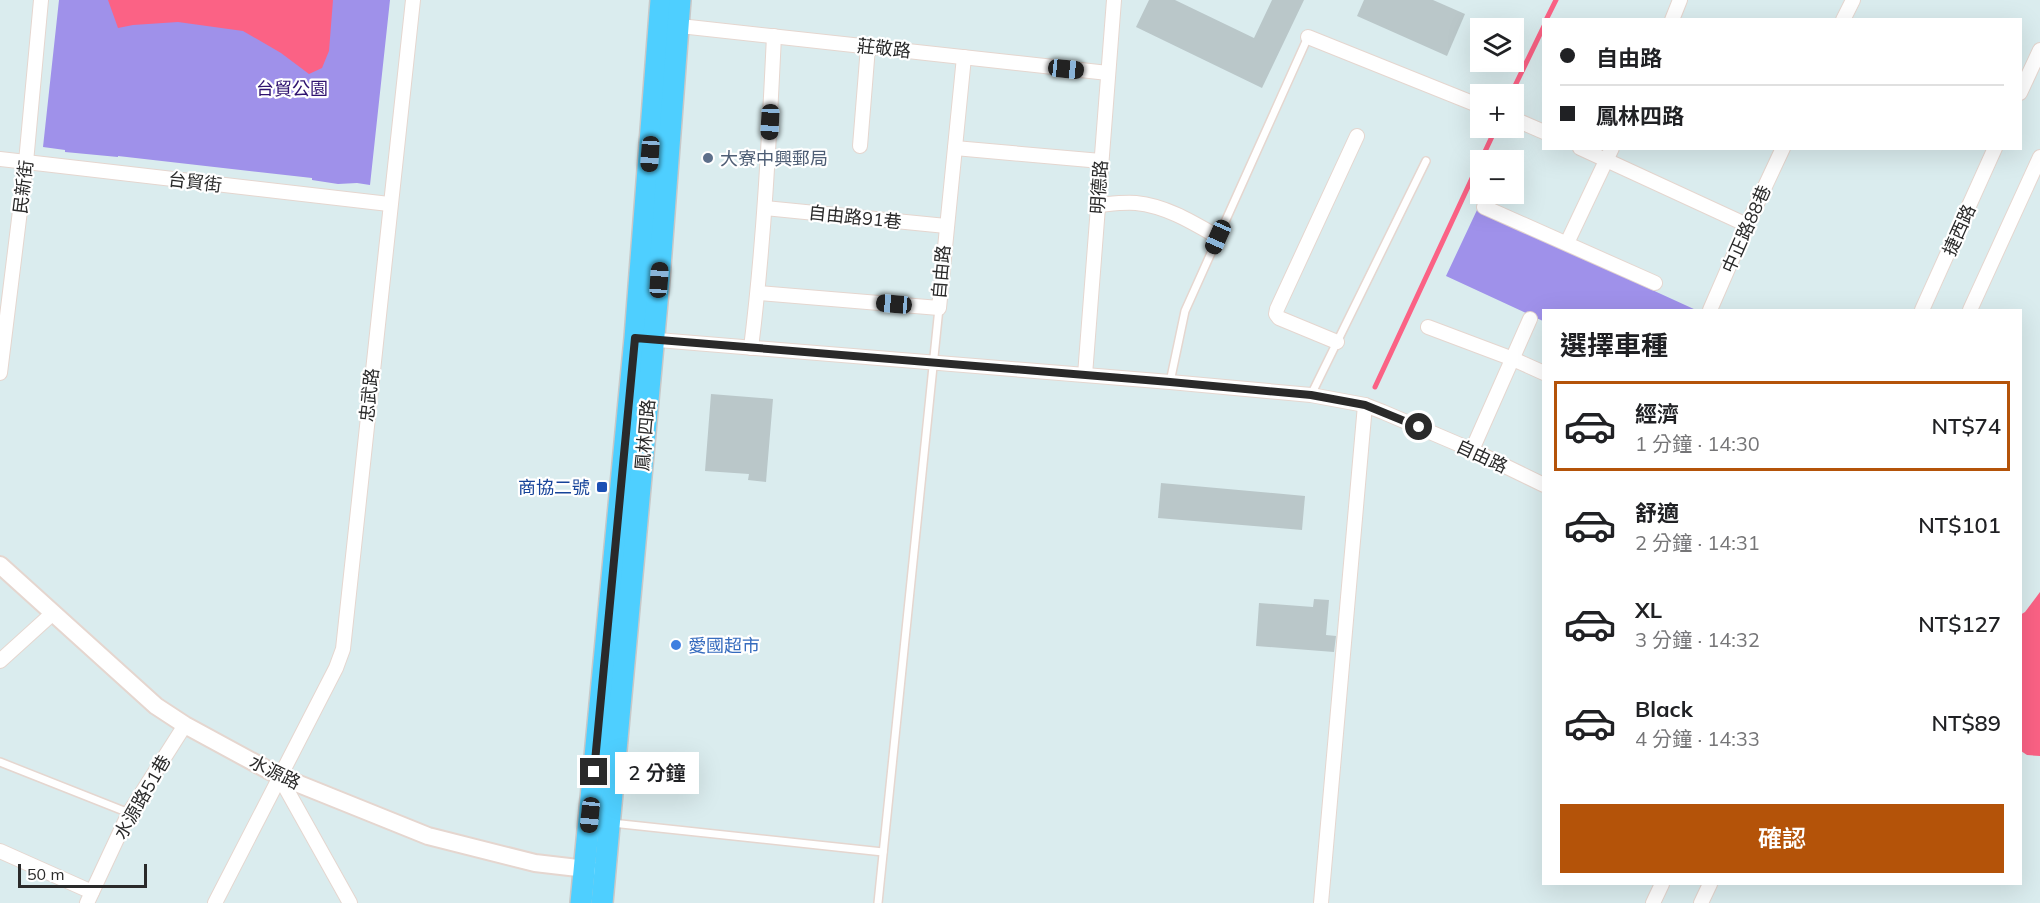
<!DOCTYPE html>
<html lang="zh-TW">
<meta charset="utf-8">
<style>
body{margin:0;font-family:Mulish,"Noto Sans TC",sans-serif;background:#f6f6f6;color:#202124;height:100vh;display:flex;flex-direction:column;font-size:22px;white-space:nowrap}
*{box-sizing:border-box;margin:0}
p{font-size:20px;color:#757577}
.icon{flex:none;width:33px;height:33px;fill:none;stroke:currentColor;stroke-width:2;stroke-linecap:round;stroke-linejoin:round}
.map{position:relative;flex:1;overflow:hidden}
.details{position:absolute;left:1542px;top:309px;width:480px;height:576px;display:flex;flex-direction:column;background:#fff;border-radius:0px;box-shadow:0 6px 24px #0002}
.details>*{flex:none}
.banner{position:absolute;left:1542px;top:18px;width:480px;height:132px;border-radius:0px;box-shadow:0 6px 24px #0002;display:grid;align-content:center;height:132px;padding:0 18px;background:#fff}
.fabs{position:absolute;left:1470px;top:18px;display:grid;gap:12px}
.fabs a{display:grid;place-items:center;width:54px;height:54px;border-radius:0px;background:#fff;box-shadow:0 6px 24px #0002;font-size:30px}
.scale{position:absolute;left:18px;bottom:15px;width:129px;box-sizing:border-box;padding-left:6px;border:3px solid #2a2a2a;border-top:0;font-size:16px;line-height:21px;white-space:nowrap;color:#2a2a2a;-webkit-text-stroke:4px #fff;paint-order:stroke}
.end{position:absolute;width:27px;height:27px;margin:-14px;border:8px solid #2a2a2a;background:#fff;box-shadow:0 0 0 3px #fff}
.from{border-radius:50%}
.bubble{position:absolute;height:42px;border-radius:0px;background:#fff;box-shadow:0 6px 24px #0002;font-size:20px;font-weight:600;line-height:42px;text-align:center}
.car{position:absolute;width:18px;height:36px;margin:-18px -9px;border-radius:8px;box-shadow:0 0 4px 2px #0007;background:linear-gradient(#222 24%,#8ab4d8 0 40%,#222 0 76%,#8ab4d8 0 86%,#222 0)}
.banner b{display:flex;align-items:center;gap:21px;height:57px;font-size:22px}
.banner b+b{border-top:2px solid #e0e0e0}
.banner i{width:15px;height:15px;background:#202124}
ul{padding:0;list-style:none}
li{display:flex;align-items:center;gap:18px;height:90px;margin:0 12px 9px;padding:0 6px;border:3px solid transparent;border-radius:0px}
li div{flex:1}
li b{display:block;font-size:22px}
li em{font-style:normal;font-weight:600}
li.selected{border-color:#b45309}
li>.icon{width:54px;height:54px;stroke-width:1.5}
h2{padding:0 18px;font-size:27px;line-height:72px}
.cta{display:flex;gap:12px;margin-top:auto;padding:12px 18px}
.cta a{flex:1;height:69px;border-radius:0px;background:#b45309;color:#fff;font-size:24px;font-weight:600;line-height:69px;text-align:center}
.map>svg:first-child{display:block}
</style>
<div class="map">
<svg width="2040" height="903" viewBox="0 0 2040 903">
<rect width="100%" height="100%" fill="#daecee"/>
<g fill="#9f91ea">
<polygon points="59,0 390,0 370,185 357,183 338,184 312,180 312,178 118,156 118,157 65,152 65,150 43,147"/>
<polygon points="1477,210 1696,310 1544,310 1543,321 1446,276"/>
</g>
<g fill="#fb6285">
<polygon points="108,0 333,0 329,51 322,68 309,74 281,53 243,31 178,22 133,25 118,28"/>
<polygon points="2040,592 2040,756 2027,755 2021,751 2020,615 2025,612"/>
</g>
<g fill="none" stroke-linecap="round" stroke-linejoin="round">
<g stroke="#fb6285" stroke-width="5">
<polyline points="1546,20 1556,0"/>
<polyline points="1511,94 1544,26"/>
<polyline points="1481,160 1496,128"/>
<polyline points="1375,387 1480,161"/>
</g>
</g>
<g fill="#bac7c9">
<polygon points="1149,0 1175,0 1254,38 1272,0 1304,0 1262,88 1136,27"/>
<polygon points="1364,0 1433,0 1465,14 1447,56 1357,16"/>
<polygon points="711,394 773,399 766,482 748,480 749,474 705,471"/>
<polygon points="1161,483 1305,496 1302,530 1158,518"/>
<polygon points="1314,599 1329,600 1326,635 1336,636 1334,652 1256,646 1259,603 1313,607"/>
</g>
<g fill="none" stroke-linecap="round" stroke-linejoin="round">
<g stroke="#e5d6cf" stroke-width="10">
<g id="service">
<polyline points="1170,382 1185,311 1308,37"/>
<polyline points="1311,395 1426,161"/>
<polyline points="0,762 129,813"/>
<polyline points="612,823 883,852"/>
<polyline points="878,903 939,308"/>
</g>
</g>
<g stroke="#e5d6cf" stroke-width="16">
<g id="minor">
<polyline points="1672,20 1680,0"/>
<polyline points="1843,20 1853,0"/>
<polyline points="671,25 1108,73"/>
<polyline points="1308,37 1480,106"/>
<polyline points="2020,93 2040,50"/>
<polyline points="1514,119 1544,132"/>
<polyline points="860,146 868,47"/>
<polyline points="955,148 1101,161"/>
<polyline points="1580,148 1747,225"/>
<polyline points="0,159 389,204"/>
<path d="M1098,205c12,-1 25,-3 38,-2 30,3 56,19 82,34"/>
<polyline points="1484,207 1655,283"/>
<polyline points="765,208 946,226"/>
<polyline points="1567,243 1612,148"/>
<polyline points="758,293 939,308 964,57"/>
<polyline points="1710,310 1747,225 1783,148"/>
<polyline points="1922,310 1995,148"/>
<polyline points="1970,310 2040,157"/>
<polyline points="1428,327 1513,359 1544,373"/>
<polyline points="646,339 1170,382 1311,395 1365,405 1383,412 1472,450 1544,485"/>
<polyline points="1337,342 1279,318 1276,314 1277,309 1357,136"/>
<path d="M751,348c13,-104 18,-208 23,-312"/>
<polyline points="0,373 26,162 41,0"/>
<polyline points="1085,375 1114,0"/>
<polyline points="1472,450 1530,319"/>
<polyline points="0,661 53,613"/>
<polyline points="279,776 350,903"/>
<polyline points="0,851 92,892"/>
<polyline points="87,903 129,813 185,725"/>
<polyline points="215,903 336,668 343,649 413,0"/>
<polyline points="1321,903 1365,405"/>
<polyline points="1653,903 1662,884"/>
<polyline points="1701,903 1710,884"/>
</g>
</g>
<g stroke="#e5d6cf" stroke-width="20">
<polyline id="tertiary" points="0,565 156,706 185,725 279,776 428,836 535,863 595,870"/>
</g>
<g stroke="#c8c8c8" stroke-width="24">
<g id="primary">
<polyline points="581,903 635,338 661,0"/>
<polyline points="602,903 659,280 680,0"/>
</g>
</g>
<use href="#service" stroke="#fff" stroke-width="7"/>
<use href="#minor" stroke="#fff" stroke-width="14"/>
<use href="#tertiary" stroke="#fff" stroke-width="16"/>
<use href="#primary" stroke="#4ecfff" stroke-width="21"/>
</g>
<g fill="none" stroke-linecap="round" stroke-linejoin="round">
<polyline stroke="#2a2a2a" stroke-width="8" points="594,772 635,338 1170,382 1311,395 1365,405 1419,427"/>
</g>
<circle fill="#5c6f8a" stroke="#fff" stroke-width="2" cx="708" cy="158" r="6"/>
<rect fill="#1a4fb4" stroke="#fff" stroke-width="2" x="596" y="481" width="12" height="12" rx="3"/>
<circle fill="#3f7fe0" stroke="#fff" stroke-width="2" cx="676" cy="645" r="6"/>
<g text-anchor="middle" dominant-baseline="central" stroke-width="4.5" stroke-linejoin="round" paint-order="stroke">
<g font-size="18" fill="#2a2a2a" stroke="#fff">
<text transform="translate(884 48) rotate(6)">莊敬路</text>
<text transform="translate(195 182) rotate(7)">台貿街</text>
<text transform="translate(23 187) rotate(-83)">民新街</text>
<text transform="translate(1099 187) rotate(-86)">明德路</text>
<text transform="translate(855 217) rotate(6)">自由路91巷</text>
<text transform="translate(1746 229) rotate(-66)">中正路88巷</text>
<text transform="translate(1959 230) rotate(-66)">捷西路</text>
<text transform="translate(941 272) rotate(-85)">自由路</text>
<text transform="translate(369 395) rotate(-84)">忠武路</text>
<text transform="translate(645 435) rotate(-85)">鳳林四路</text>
<text transform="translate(1482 456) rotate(25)">自由路</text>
<text transform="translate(275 772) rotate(26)">水源路</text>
<text transform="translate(142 797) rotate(-60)">水源路51巷</text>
</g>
<g font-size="18" fill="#2e126f" stroke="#fff">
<text x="292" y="88">台貿公園</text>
</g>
<g font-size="18" fill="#4e5e75" stroke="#fff" text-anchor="start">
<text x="720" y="158">大寮中興郵局</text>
</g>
<g font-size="18" fill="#164399" stroke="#fff" text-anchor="end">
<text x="590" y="487">商協二號</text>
</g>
<g font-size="18" fill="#366cbe" stroke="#fff" text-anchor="start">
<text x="688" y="645">愛國超市</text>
</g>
</g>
</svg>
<div class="fabs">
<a><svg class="icon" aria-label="layers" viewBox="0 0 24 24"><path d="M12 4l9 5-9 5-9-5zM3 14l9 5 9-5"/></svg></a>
<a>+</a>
<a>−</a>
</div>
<div class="scale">50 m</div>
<i class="end from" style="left:1419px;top:427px"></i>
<i class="end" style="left:594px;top:772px"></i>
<div class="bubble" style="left:615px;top:752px;width:84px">2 分鐘</div>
<i class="car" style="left:1066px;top:69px;rotate:96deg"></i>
<i class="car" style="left:770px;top:122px;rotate:183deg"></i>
<i class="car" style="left:650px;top:154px;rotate:184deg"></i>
<i class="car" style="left:1218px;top:237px;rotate:204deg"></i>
<i class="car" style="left:659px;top:280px;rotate:4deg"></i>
<i class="car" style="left:894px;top:304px;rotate:275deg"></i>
<i class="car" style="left:590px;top:815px;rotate:186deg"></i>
<div class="banner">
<b><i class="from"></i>自由路</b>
<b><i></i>鳳林四路</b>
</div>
<section class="details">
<h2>選擇車種</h2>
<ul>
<li class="selected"><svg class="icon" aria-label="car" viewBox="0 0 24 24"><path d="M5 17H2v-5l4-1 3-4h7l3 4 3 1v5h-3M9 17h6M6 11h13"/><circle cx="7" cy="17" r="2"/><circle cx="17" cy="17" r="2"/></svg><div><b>經濟</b><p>1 分鐘 · 14:30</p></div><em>NT$74</em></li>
<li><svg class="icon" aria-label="car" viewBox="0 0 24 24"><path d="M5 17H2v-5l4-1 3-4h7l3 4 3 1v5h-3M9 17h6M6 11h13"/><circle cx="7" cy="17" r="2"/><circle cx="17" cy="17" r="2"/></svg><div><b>舒適</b><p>2 分鐘 · 14:31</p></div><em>NT$101</em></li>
<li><svg class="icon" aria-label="car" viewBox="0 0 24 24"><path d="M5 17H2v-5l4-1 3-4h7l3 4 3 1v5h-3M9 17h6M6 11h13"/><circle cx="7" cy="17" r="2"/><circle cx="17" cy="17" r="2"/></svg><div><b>XL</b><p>3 分鐘 · 14:32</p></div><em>NT$127</em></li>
<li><svg class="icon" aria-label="car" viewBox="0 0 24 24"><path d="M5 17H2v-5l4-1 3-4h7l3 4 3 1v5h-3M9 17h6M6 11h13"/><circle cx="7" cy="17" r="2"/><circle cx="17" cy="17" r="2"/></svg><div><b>Black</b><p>4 分鐘 · 14:33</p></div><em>NT$89</em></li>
</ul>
<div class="cta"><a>確認</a></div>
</section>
</div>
